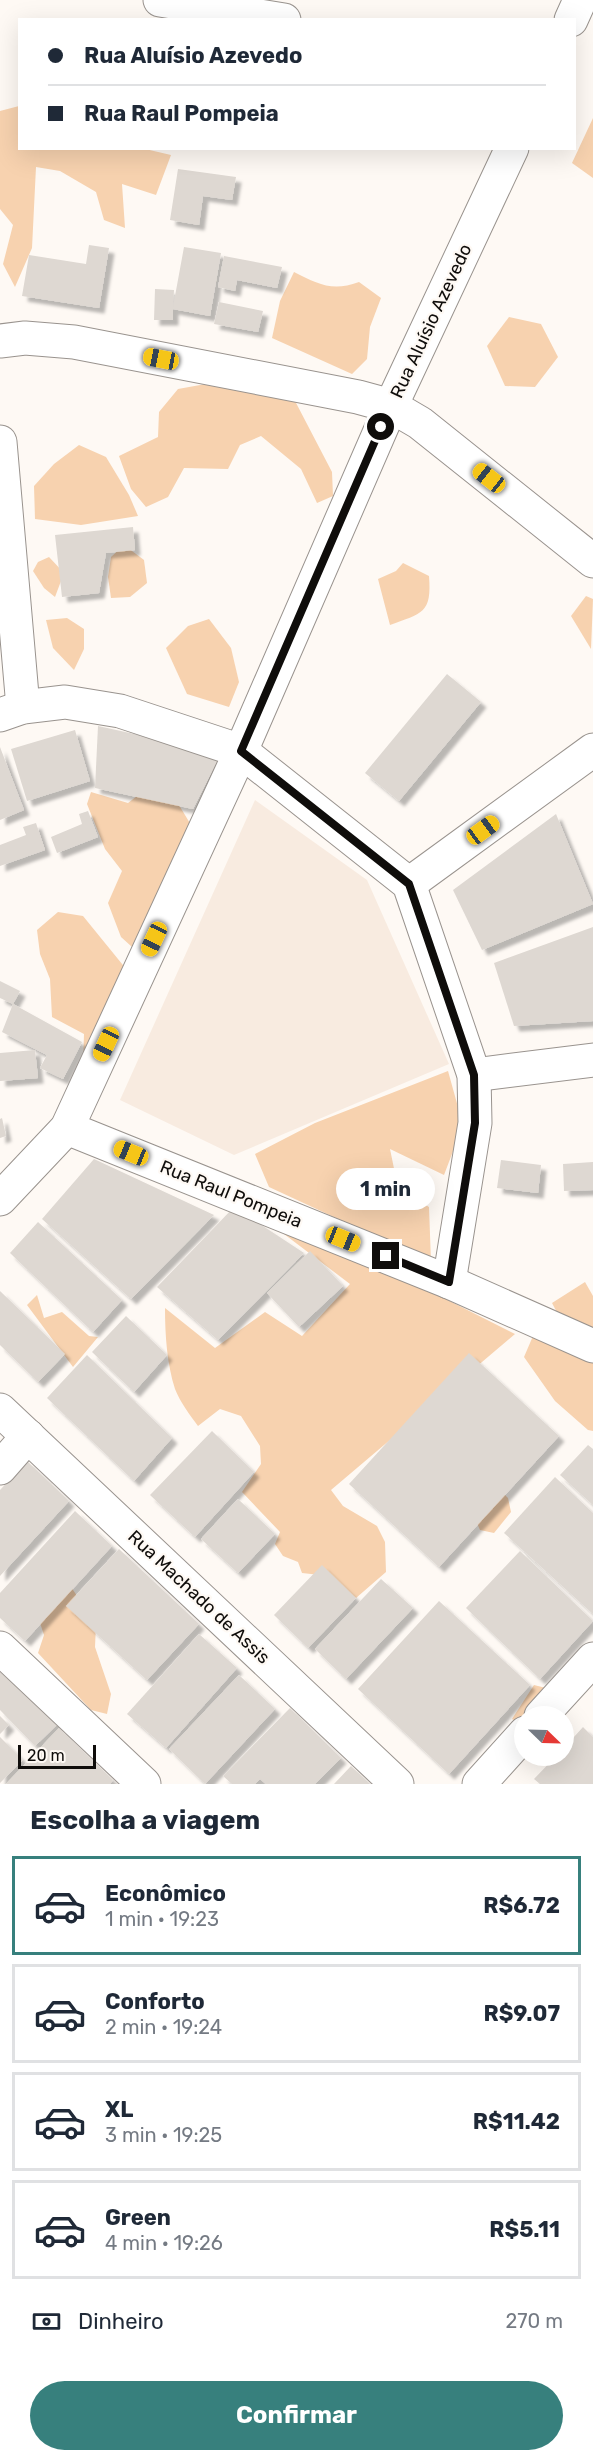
<!DOCTYPE html>
<html lang="pt">
<meta charset="utf-8">
<style>
body{margin:0;font-family:Rubik,sans-serif;background:#f6f6f7;color:#1f2937;height:100vh;display:flex;flex-direction:column;font-size:22px;white-space:nowrap}
*{box-sizing:border-box;margin:0}
p{font-size:20px;color:#747a83}
.icon{flex:none;width:33px;height:33px;fill:none;stroke:currentColor;stroke-width:2;stroke-linecap:round;stroke-linejoin:round}
.map{position:relative;height:1784px;overflow:hidden}
.sheet{display:flex;flex-direction:column;background:#fff;flex:1}
.sheet>*{flex:none}
.hud{position:absolute;left:18px;top:18px;width:558px;height:132px;border-radius:0px;box-shadow:0 6px 24px #0002;display:grid;align-content:center;height:132px;padding:0 30px;background:#fff}
.needle{width:39px;rotate:113deg}
.tools{position:absolute;left:514px;top:1706px;display:grid;gap:12px}
.tools a{display:grid;place-items:center;width:60px;height:60px;border-radius:50%;background:#fff;box-shadow:0 6px 24px #0002;font-size:30px}
.scale{position:absolute;left:18px;bottom:15px;width:78px;box-sizing:border-box;padding-left:6px;border:3px solid #0f0d0b;border-top:0;font-size:16px;line-height:21px;white-space:nowrap;color:#0f0d0b;-webkit-text-stroke:4px #fef9f4;paint-order:stroke}
.end{position:absolute;width:27px;height:27px;margin:-14px;border:8px solid #0f0d0b;background:#fff;box-shadow:0 0 0 3px #fff}
.from{border-radius:50%}
.bubble{position:absolute;height:42px;border-radius:21px;background:#fff;box-shadow:0 6px 24px #0002;font-size:20px;font-weight:700;line-height:42px;text-align:center}
.car{position:absolute;width:18px;height:36px;margin:-18px -9px;border-radius:8px;box-shadow:0 0 4px 2px #0007;background:linear-gradient(#f5c518 24%,#345 0 40%,#f5c518 0 76%,#345 0 86%,#f5c518 0)}
.hud b{display:flex;align-items:center;gap:21px;height:57px;font-size:22px}
.hud b+b{border-top:2px solid #e0e1e3}
.hud i{width:15px;height:15px;background:#1f2937}
ul{padding:0;list-style:none}
li{display:flex;align-items:center;gap:18px;height:99px;margin:0 12px 9px;padding:0 18px;border:3px solid #e0e1e3;border-radius:0px}
li div{flex:1}
li b{display:block;font-size:22px}
li em{font-style:normal;font-weight:700}
li.selected{border-color:#37807d}
li>.icon{width:54px;height:54px;stroke-width:1.5}
h2{padding:0 30px;font-size:27px;line-height:72px}
.pay{display:flex;align-items:center;gap:15px;height:66px;padding:0 30px;font-size:22px}
.pay p{margin-inline-start:auto}
.cta{display:flex;gap:12px;margin-top:auto;padding:12px 30px}
.cta a{flex:1;height:69px;border-radius:36px;background:#37807d;color:#fff;font-size:24px;font-weight:700;line-height:69px;text-align:center}
.map>svg:first-child{display:block}
</style>
<div class="map">
<svg width="593" height="1784" viewBox="0 0 593 1784">
<defs>
<filter id="shadow"><feDropShadow dx="5.5" dy="5.5" stdDeviation="1.5" flood-color="#0004"/></filter>
</defs>
<rect width="100%" height="100%" fill="#fef9f4"/>
<polygon fill="#f8ebe0" points="255,800 367,880 449,1064 234,1155 120,1100"/>
<g fill="#f7d2af">
<polygon points="19,106 20,148 141,148 171,155 156,195 122,184 125,228 104,220 96,192 60,171 36,167 32,248 15,287 3,264 13,225 0,209 0,111"/>
<polygon points="593,118 593,178 572,163"/>
<path d="M294,272c24,12 38,20 65,10l22,16 -11,29 -3,32 -15,15 -80,-36 8,-37z"/>
<polygon points="509,317 541,324 558,357 535,387 505,386 487,346"/>
<polygon points="250,376 282,376 332,472 333,496 317,503 301,469 261,436 240,445 228,469 184,468 168,497 146,507 131,489 119,456 158,437 159,412 178,389"/>
<polygon points="79,445 106,457 129,495 138,516 81,525 35,519 34,486 54,464"/>
<polygon points="124,545 144,560 147,583 130,597 111,598 108,577 111,557"/>
<polygon points="49,557 64,573 55,597 44,588 33,571 38,562"/>
<path d="M403,563l26,13c3,38 -7,37 -39,49l-12,-46 18,-8z"/>
<polygon points="586,596 593,599 591,649 571,616"/>
<polygon points="67,618 84,629 84,649 74,670 53,648 46,620"/>
<polygon points="209,619 231,648 239,682 229,707 187,694 166,648 188,626"/>
<polygon points="146,789 173,795 191,825 141,955 121,937 108,903 122,871 105,849 87,804 91,792 128,803"/>
<polygon points="58,912 83,916 131,975 83,1065 84,1034 52,1017 50,979 40,954 37,930"/>
<polygon points="448,1071 463,1125 444,1175 390,1149 398,1188 429,1207 431,1262 269,1187 255,1154 315,1123"/>
<path d="M285,1218l230,116 -184,156 12,16 34,20 8,16 1,30 -30,26 -36,-23 -18,-2 -4,-11 -15,-6 -8,-12 5,-12 -38,-40 19,-28 -1,-18 -19,-30 -21,-7 -22,17c-8,-11 -18,-24 -23,-37 -8,-25 -10,-54 -10,-81l50,40 50,-36 37,24 48,-52 -66,-50z"/>
<polygon points="585,1282 593,1296 593,1431 588,1430 555,1401 524,1357 533,1336 562,1322 552,1303"/>
<polygon points="37,1295 44,1318 62,1312 89,1336 98,1337 73,1367 27,1305"/>
<polygon points="494,1484 508,1498 511,1512 494,1533 480,1530 470,1507"/>
<polygon points="69,1584 96,1624 95,1647 111,1694 107,1714 91,1710 38,1653 44,1635 38,1617"/>
<polygon points="534,1685 546,1688 553,1716 525,1716 525,1726 512,1719"/>
</g>
<g fill="#ded8d2" filter="url(#shadow)">
<polygon points="178,169 236,177 232,200 203,196 199,225 170,220"/>
<polygon points="89,245 109,248 99,308 22,296 29,255 86,264"/>
<polygon points="184,247 221,253 210,316 173,309 173,320 154,320 155,289 174,290 173,307"/>
<polygon points="224,256 282,267 277,288 237,280 235,291 218,287"/>
<polygon points="219,302 263,311 258,332 214,324"/>
<polygon points="133,527 135,550 106,553 99,593 62,597 55,535"/>
<polygon points="447,674 481,702 399,801 365,773"/>
<polygon points="98,726 221,753 193,809 95,788"/>
<polygon points="75,730 90,781 27,801 11,749"/>
<polygon points="0,747 24,810 0,820"/>
<polygon points="88,811 98,837 57,853 51,837 82,824 79,814"/>
<polygon points="556,814 593,904 482,950 453,890"/>
<polygon points="36,823 45,850 0,866 0,845 26,835 23,827"/>
<polygon points="593,927 593,1021 514,1026 494,963"/>
<polygon points="0,981 20,991 13,1004 0,998"/>
<polygon points="13,1004 82,1042 63,1079 40,1068 47,1055 2,1032"/>
<polygon points="35,1050 38,1078 0,1081 0,1053"/>
<polygon points="2,1118 6,1136 0,1138 0,1119"/>
<polygon points="94,1159 214,1215 131,1299 42,1219"/>
<polygon points="501,1160 541,1165 538,1193 497,1188"/>
<polygon points="593,1162 593,1190 564,1191 563,1164"/>
<polygon points="234,1207 304,1253 218,1340 157,1287"/>
<polygon points="38,1222 122,1300 93,1332 10,1253"/>
<polygon points="310,1251 343,1286 299,1327 267,1293"/>
<polygon points="0,1291 65,1354 38,1382 0,1345"/>
<polygon points="126,1316 167,1355 134,1392 92,1352"/>
<polygon points="469,1353 559,1436 439,1567 349,1484"/>
<polygon points="87,1355 172,1438 134,1481 47,1398"/>
<polygon points="212,1431 254,1472 195,1537 150,1495"/>
<polygon points="588,1445 593,1449 593,1505 560,1475"/>
<polygon points="27,1461 69,1501 0,1576 0,1490"/>
<polygon points="555,1477 593,1513 593,1614 504,1533"/>
<polygon points="238,1499 275,1534 238,1573 201,1539"/>
<polygon points="75,1511 112,1546 25,1641 0,1618 0,1593"/>
<polygon points="119,1549 199,1624 147,1680 66,1606"/>
<polygon points="520,1551 593,1621 540,1679 466,1608"/>
<polygon points="322,1565 356,1598 308,1648 274,1615"/>
<polygon points="381,1579 413,1608 346,1679 315,1649"/>
<polygon points="439,1601 530,1685 449,1774 358,1689"/>
<polygon points="199,1634 237,1668 166,1748 127,1714"/>
<polygon points="10,1661 64,1718 35,1746 0,1710 0,1671"/>
<polygon points="239,1675 275,1709 205,1784 169,1749"/>
<polygon points="290,1708 341,1758 315,1784 266,1784 260,1779 255,1784 232,1784 223,1776"/>
<polygon points="0,1716 9,1725 0,1734"/>
<polygon points="583,1727 593,1737 593,1784 540,1784 534,1779 557,1755 564,1755 564,1748"/>
<polygon points="59,1728 113,1780 110,1784 6,1784"/>
<polygon points="0,1737 23,1760 0,1783"/>
<polygon points="351,1766 370,1784 334,1784"/>
</g>
<g fill="none" stroke-linecap="round" stroke-linejoin="round">
<g stroke="#99938e" stroke-width="35">
<g id="minor">
<polyline points="160,0 284,20"/>
<polyline points="571,20 580,0"/>
<polyline points="0,341 25,338 74,342 358,397 391,406 420,423 593,561"/>
<polyline points="0,442 23,707"/>
<polyline points="0,715 23,707 65,702 120,711 241,751 409,884 474,1075 475,1123 449,1282"/>
<polyline points="409,884 593,750"/>
<polyline points="474,1075 593,1060"/>
<polyline points="67,1128 449,1282 593,1346"/>
<polyline points="0,1199 67,1128 241,751 391,406 512,148"/>
<polyline points="0,1410 397,1784"/>
<polyline points="0,1468 28,1436"/>
<polyline points="0,1648 144,1784"/>
<polyline points="541,1716 593,1659"/>
<polyline points="479,1784 525,1733"/>
</g>
</g>
<use href="#minor" stroke="#fff" stroke-width="33"/>
</g>
<g fill="none" stroke-linecap="round" stroke-linejoin="round">
<polyline stroke="#0f0d0b" stroke-width="8" points="381,427 241,751 409,884 474,1075 475,1123 449,1282 386,1256"/>
</g>
<g text-anchor="middle" dominant-baseline="central" stroke-width="4.5" stroke-linejoin="round" paint-order="stroke">
<g font-size="18" fill="#0f0d0b" stroke="#fef9f4">
<text transform="translate(431 321) rotate(-65)">Rua Aluísio Azevedo</text>
<text transform="translate(231 1194) rotate(22)">Rua Raul Pompeia</text>
<text transform="translate(199 1597) rotate(43)">Rua Machado de Assis</text>
</g>
</g>
</svg>
<div class="tools">
<a><svg class="needle" viewBox="-14 -14 28 28"><path d="M0-13l5 13h-10z" fill="#e53935"/><path d="M0 13l5-13h-10z" fill="#747a83"/></svg></a>
</div>
<div class="scale">20 m</div>
<i class="end from" style="left:381px;top:427px"></i>
<i class="end" style="left:386px;top:1256px"></i>
<div class="bubble" style="left:336px;top:1168px;width:99px">1 min</div>
<i class="car" style="left:161px;top:359px;rotate:281deg"></i>
<i class="car" style="left:489px;top:478px;rotate:308deg"></i>
<i class="car" style="left:483px;top:830px;rotate:54deg"></i>
<i class="car" style="left:154px;top:939px;rotate:205deg"></i>
<i class="car" style="left:106px;top:1044px;rotate:205deg"></i>
<i class="car" style="left:131px;top:1153px;rotate:292deg"></i>
<i class="car" style="left:343px;top:1239px;rotate:112deg"></i>
<div class="hud">
<b><i class="from"></i>Rua Aluísio Azevedo</b>
<b><i></i>Rua Raul Pompeia</b>
</div>
</div>
<section class="sheet">
<h2>Escolha a viagem</h2>
<ul>
<li class="selected"><svg class="icon" aria-label="car" viewBox="0 0 24 24"><path d="M5 17H2v-5l4-1 3-4h7l3 4 3 1v5h-3M9 17h6M6 11h13"/><circle cx="7" cy="17" r="2"/><circle cx="17" cy="17" r="2"/></svg><div><b>Econômico</b><p>1 min · 19:23</p></div><em>R$6.72</em></li>
<li><svg class="icon" aria-label="car" viewBox="0 0 24 24"><path d="M5 17H2v-5l4-1 3-4h7l3 4 3 1v5h-3M9 17h6M6 11h13"/><circle cx="7" cy="17" r="2"/><circle cx="17" cy="17" r="2"/></svg><div><b>Conforto</b><p>2 min · 19:24</p></div><em>R$9.07</em></li>
<li><svg class="icon" aria-label="car" viewBox="0 0 24 24"><path d="M5 17H2v-5l4-1 3-4h7l3 4 3 1v5h-3M9 17h6M6 11h13"/><circle cx="7" cy="17" r="2"/><circle cx="17" cy="17" r="2"/></svg><div><b>XL</b><p>3 min · 19:25</p></div><em>R$11.42</em></li>
<li><svg class="icon" aria-label="car" viewBox="0 0 24 24"><path d="M5 17H2v-5l4-1 3-4h7l3 4 3 1v5h-3M9 17h6M6 11h13"/><circle cx="7" cy="17" r="2"/><circle cx="17" cy="17" r="2"/></svg><div><b>Green</b><p>4 min · 19:26</p></div><em>R$5.11</em></li>
</ul>
<div class="pay"><svg class="icon" aria-label="cash" viewBox="0 0 24 24"><path d="M3 7h18v10H3z"/><circle cx="12" cy="12" r="2"/></svg>Dinheiro<p>270 m</p></div>
<div class="cta"><a>Confirmar</a></div>
</section>
